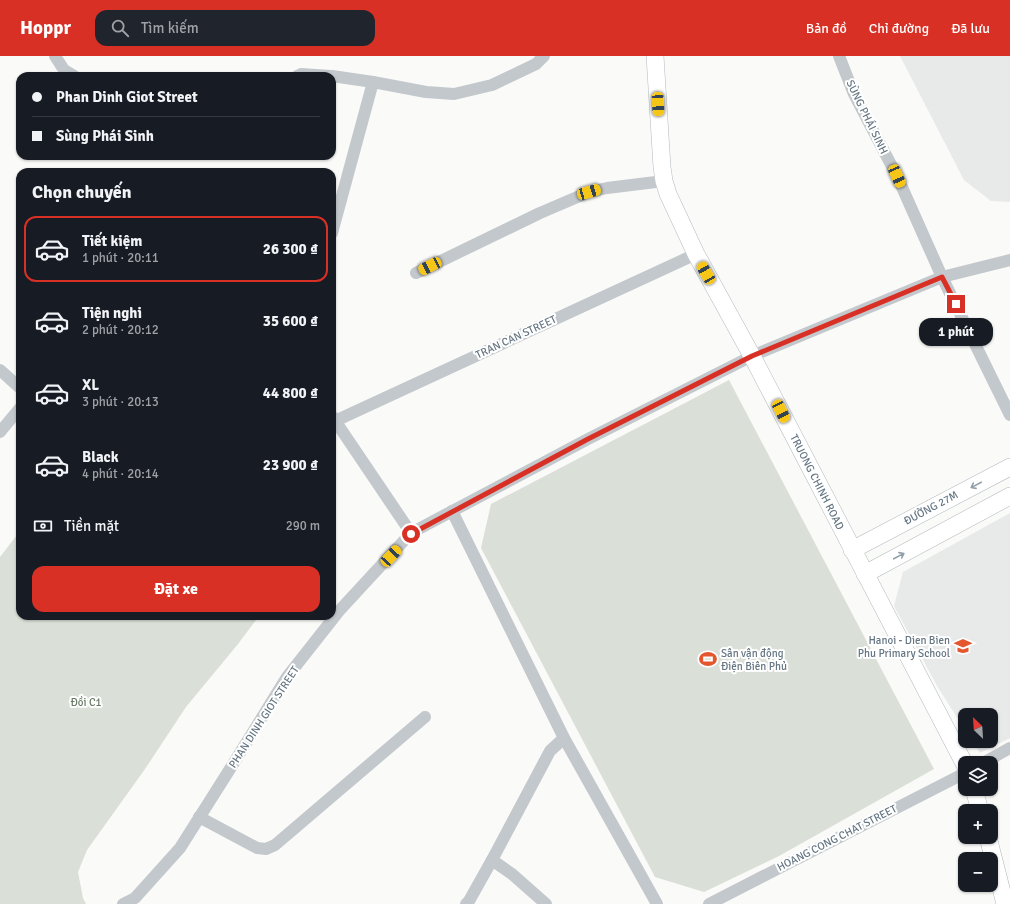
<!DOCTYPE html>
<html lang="vi">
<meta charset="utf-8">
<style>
body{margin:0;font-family:Signika,sans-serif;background:#20242c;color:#f1f3f6;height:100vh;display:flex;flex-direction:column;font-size:15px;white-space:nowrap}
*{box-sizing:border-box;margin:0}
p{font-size:13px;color:#9ea1a6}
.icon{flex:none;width:22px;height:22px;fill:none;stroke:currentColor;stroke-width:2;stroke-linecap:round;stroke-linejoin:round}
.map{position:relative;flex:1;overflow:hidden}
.details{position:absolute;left:16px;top:112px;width:320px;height:452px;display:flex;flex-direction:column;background:#171b24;border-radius:12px;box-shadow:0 1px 3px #0004}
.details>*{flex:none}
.banner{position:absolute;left:16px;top:16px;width:320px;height:88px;border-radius:12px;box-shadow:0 1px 3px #0004;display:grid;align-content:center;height:88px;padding:0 16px;background:#171b24}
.needle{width:26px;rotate:335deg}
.buttons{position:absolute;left:958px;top:652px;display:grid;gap:8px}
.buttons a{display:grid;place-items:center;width:40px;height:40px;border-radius:8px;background:#171b24;box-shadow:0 1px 3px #0004;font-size:20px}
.end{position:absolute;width:18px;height:18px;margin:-9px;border:5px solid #d93025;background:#fff;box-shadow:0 0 0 2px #fff}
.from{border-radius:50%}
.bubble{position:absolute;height:28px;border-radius:12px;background:#171b24;box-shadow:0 1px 3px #0004;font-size:13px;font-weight:800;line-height:28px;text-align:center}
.car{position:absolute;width:12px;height:24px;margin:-12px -6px;border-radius:5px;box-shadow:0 0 3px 1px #0007;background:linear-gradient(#f5c518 24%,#345 0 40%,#f5c518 0 76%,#345 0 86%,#f5c518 0)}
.banner b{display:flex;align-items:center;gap:14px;height:38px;font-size:15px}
.banner b+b{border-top:1px solid #363941}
.banner i{width:10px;height:10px;background:#f1f3f6}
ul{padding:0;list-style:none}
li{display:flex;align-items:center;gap:12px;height:66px;margin:0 8px 6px;padding:0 8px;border:2px solid transparent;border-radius:12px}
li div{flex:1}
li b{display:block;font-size:15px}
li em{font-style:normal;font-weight:800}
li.active{border-color:#d93025}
li>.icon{width:36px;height:36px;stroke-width:1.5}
h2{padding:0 16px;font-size:18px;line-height:48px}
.pay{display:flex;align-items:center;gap:10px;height:44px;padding:0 16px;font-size:15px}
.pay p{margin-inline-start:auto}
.button{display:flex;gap:8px;margin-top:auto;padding:8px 16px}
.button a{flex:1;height:46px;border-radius:12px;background:#d93025;color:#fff;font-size:16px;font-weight:800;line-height:46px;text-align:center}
header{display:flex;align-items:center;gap:24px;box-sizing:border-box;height:56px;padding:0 20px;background:#d93025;color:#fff}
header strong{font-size:19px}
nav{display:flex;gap:22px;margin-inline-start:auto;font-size:14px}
.search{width:280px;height:36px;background:#20242c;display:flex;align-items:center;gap:10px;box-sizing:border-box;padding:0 14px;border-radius:12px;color:#9ea1a6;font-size:15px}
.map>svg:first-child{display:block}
</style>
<header>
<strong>Hoppr</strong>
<div class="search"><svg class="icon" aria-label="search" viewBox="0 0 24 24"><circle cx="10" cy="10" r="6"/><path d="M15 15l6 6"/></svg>Tìm kiếm</div>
<nav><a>Bản đồ</a><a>Chỉ đường</a><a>Đã lưu</a></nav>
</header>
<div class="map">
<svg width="1010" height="848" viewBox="0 0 1010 848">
<rect width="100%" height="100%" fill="#fafaf8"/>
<g fill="#e8e9e9">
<polygon points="900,0 1010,0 1010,146 991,145 964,124"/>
<polygon points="1010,457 1010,682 980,697 972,685 991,685 991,659 965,659 965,674 937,630 894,550 903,516"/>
</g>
<g fill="#dadfd7">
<polygon points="729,324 934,713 779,800 704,836 655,821 481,492 491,448"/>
<polygon points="20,475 20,560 259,560 238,588 186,651 145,713 87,794 78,816 83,842 86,848 0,848 0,501"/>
</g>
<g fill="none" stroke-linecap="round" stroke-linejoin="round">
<g stroke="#b3babf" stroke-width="18">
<g id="secondary">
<polyline points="655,0 662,111 664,125 668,138 696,198 752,300 965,709"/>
<polyline points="852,494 1010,411"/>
<polyline points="865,518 1010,440"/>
<polyline points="974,733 980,755"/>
<polyline points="988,781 1005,848"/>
</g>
</g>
<g stroke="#c3c8cc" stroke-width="12">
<polyline points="55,0 64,14 74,20"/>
<polyline points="839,0 854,38 897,120 942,221 1010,359"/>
<polyline points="297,20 301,18 331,20"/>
<polyline points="332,20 373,26 426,36 454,38 492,29 536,8 544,0"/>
<polyline points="332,177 373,26"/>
<polyline points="416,217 540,157 589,136 607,132 664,125"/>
<polyline points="0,314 20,332"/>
<polyline points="332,360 411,477"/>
<polyline points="335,365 696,198"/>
<polyline points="0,376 20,352"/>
<polyline points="452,455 564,682 657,848"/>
<polyline points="983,707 1010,692"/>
<polyline points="199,761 257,792 266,793 275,789 425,661"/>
<polyline points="492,804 512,818 546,848"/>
<polyline points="123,848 135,842 180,792 235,705 287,621 339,555 411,477 588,383 752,300 942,221 1010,204"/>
<polyline points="466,848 469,845 492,804 550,695 564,682"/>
<polyline points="709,848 965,717"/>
</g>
<use href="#secondary" stroke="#fff" stroke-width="17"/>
</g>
<defs><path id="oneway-shaft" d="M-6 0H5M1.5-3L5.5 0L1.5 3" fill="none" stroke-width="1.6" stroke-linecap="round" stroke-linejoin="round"/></defs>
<g stroke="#939fa8">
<use href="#oneway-shaft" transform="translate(976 429) rotate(152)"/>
<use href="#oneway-shaft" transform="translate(899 500) rotate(-28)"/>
</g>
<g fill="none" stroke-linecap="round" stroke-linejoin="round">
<polyline stroke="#d93025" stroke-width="5" points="411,478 588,383 752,300 942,221 956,248"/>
</g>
<defs>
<g id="school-bare" transform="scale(1.38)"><path d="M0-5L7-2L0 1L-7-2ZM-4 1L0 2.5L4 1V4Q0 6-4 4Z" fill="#e4572e" stroke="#fff" stroke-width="2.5" paint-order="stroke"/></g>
<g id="stadium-bare" transform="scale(1.38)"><path d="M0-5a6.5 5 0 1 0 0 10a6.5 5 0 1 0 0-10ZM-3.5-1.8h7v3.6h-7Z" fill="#e4572e" stroke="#fff" stroke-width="2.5" paint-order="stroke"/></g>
</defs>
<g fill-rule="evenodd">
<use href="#school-bare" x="963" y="590"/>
<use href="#stadium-bare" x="708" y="603"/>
</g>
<g text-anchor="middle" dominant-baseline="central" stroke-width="4" stroke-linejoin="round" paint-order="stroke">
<g font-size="11" fill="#657683" stroke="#fff">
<text transform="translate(867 61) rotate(64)">SÙNG PHÁI SINH</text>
<text transform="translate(516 281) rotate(-25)">TRAN CAN STREET</text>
<text transform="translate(817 426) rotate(63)">TRUONG CHINH ROAD</text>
<text transform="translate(931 452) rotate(-28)">ĐƯỜNG 27M</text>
<text transform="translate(264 661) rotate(-57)">PHAN DINH GIOT STREET</text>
<text transform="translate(837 782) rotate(-27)">HOANG CONG CHAT STREET</text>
</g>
<g font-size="11" fill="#657683" stroke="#fff" text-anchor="end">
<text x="950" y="584">Hanoi - Dien Bien<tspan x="950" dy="13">Phu Primary School</tspan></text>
<text x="721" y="597" text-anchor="start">Sân vận động<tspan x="721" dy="13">Điện Biên Phủ</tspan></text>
</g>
<g font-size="11" fill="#687a64" stroke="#fff">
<text x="86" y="646">Đồi C1</text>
</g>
</g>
</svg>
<div class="buttons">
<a><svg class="needle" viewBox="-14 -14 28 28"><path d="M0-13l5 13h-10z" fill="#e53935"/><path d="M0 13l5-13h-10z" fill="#9ea1a6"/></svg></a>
<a><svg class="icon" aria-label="layers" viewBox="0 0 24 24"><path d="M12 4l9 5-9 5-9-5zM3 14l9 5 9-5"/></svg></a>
<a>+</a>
<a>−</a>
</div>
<i class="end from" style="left:411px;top:478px"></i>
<i class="end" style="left:956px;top:248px"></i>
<div class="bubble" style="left:919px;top:262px;width:74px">1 phút</div>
<i class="car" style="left:658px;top:48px;rotate:177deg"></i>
<i class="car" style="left:897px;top:120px;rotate:156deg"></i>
<i class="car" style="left:589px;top:136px;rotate:74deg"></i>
<i class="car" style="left:430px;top:210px;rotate:244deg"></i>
<i class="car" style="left:706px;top:217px;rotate:330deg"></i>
<i class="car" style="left:781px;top:355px;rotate:153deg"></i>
<i class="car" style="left:391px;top:500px;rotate:43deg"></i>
<div class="banner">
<b><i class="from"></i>Phan Dinh Giot Street</b>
<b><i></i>Sùng Phái Sinh</b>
</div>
<section class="details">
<h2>Chọn chuyến</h2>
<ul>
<li class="active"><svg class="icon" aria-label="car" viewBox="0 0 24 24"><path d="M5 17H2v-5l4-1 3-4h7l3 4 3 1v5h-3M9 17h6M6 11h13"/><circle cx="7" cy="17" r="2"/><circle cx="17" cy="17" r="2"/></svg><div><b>Tiết kiệm</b><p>1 phút · 20:11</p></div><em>26 300 ₫</em></li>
<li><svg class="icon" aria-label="car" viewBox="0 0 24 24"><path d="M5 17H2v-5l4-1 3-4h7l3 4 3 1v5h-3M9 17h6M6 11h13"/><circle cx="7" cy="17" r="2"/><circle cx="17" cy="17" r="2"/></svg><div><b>Tiện nghi</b><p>2 phút · 20:12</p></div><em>35 600 ₫</em></li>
<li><svg class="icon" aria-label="car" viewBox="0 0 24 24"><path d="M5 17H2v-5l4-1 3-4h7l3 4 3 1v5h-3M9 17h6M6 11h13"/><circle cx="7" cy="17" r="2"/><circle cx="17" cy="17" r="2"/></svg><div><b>XL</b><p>3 phút · 20:13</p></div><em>44 800 ₫</em></li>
<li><svg class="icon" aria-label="car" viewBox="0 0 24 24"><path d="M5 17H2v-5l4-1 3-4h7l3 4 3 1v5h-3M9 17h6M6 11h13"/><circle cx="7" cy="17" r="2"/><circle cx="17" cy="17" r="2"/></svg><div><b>Black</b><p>4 phút · 20:14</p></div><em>23 900 ₫</em></li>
</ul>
<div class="pay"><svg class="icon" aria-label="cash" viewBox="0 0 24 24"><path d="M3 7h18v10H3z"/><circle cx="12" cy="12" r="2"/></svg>Tiền mặt<p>290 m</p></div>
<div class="button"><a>Đặt xe</a></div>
</section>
</div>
